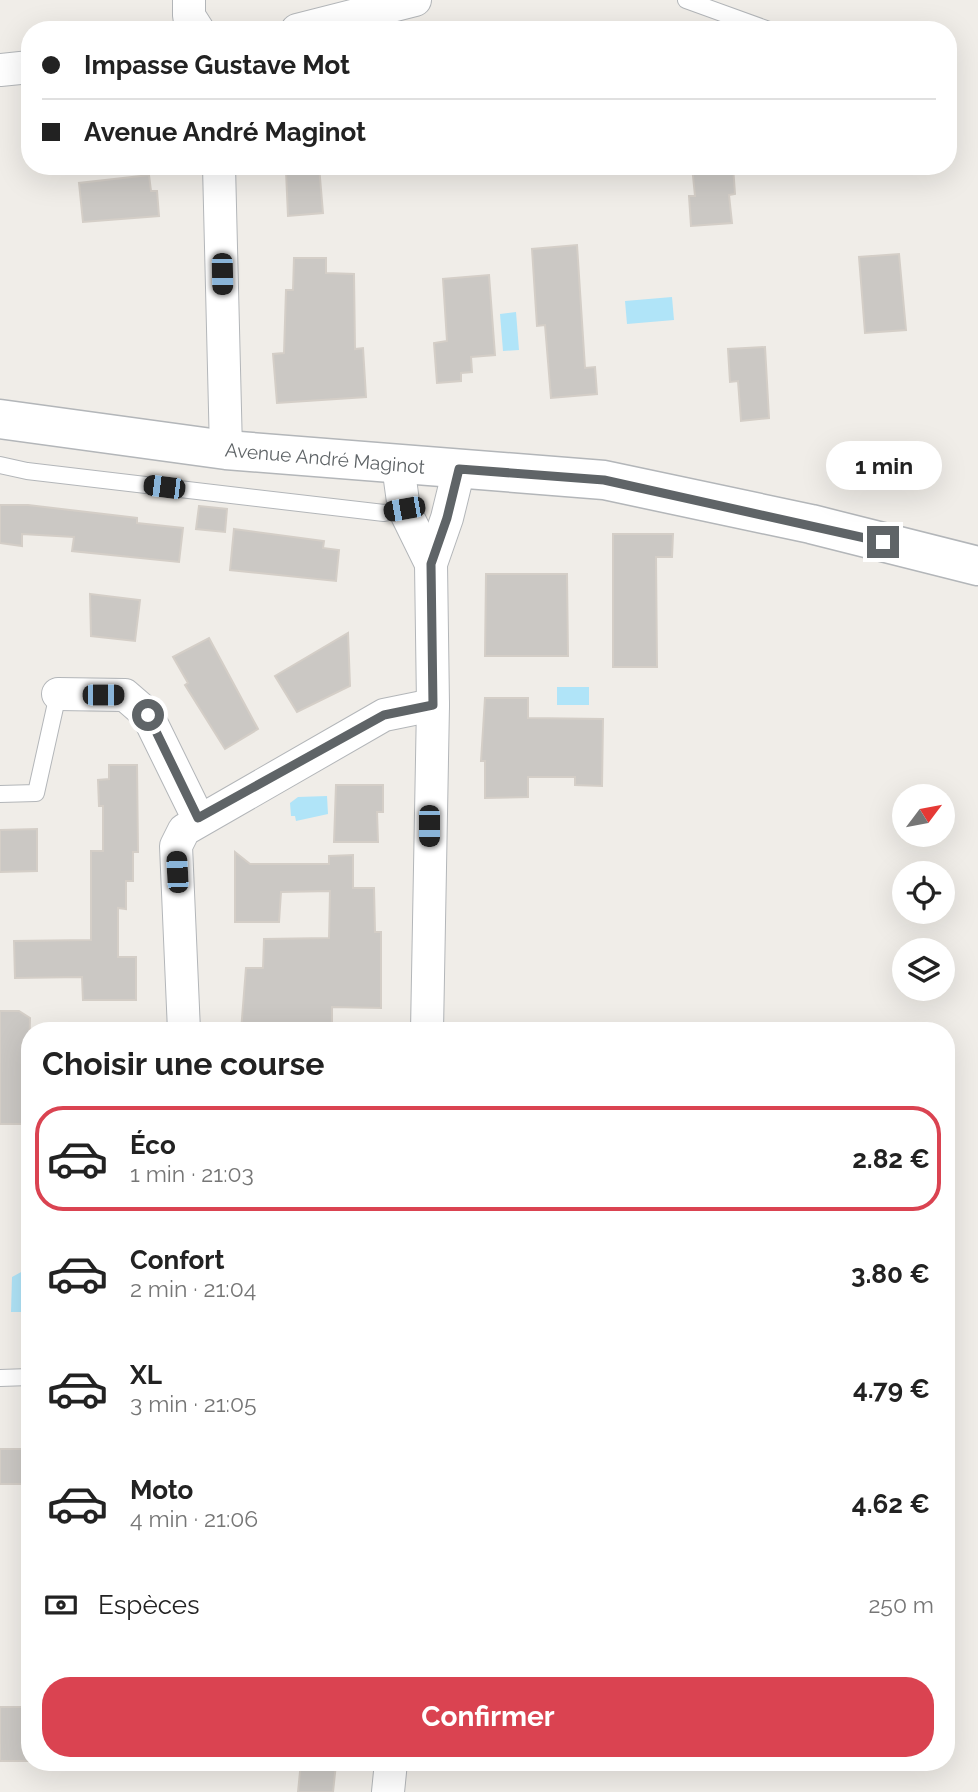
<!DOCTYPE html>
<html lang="fr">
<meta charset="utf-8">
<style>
body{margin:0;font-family:Raleway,sans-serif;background:#f2f2f2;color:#222;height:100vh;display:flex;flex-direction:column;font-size:26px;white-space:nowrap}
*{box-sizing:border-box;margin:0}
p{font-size:23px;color:#767676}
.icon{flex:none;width:38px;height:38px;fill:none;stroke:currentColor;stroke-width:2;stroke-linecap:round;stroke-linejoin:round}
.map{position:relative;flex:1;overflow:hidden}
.drawer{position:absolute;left:21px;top:1022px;width:934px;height:749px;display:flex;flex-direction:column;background:#fff;border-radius:28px;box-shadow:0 7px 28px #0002}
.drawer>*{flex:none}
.top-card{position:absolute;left:21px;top:21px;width:936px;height:154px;border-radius:28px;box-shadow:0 7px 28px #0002;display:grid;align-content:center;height:154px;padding:0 21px;background:#fff}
.needle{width:46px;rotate:58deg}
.fabs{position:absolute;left:892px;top:784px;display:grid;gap:14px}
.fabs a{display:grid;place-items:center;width:63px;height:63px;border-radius:50%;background:#fff;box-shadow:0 7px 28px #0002;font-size:35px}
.end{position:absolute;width:32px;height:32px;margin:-16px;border:9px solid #5f6467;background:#fff;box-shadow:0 0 0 4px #fff}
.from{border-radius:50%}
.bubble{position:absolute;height:49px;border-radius:24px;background:#fff;box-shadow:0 7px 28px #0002;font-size:23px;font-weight:700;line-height:49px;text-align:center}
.car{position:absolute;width:21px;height:42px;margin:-21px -10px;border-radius:9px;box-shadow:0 0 5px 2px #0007;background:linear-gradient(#222 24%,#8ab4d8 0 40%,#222 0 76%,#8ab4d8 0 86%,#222 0)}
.top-card b{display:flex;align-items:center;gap:24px;height:66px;font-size:26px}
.top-card b+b{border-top:2px solid #e0e0e0}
.top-card i{width:18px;height:18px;background:#222}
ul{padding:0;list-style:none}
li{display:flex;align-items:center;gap:21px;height:105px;margin:0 14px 10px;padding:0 7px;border:4px solid transparent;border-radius:28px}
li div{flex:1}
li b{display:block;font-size:26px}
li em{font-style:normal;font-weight:700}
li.active{border-color:#da4351}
li>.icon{width:63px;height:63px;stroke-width:1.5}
h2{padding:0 21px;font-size:32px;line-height:84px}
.pay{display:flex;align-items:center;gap:18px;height:77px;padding:0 21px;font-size:26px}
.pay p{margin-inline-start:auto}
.action{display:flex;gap:14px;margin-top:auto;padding:14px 21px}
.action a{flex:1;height:80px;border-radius:28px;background:#da4351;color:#fff;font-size:28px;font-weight:700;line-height:80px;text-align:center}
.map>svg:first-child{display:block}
</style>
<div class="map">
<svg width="978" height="1792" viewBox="0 0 978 1792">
<rect width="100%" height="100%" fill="#f0ede8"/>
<g fill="#b0e4f8">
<polygon points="672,297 674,320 627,324 625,301"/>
<polygon points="516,312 519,350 503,351 500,314"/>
<rect x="557" y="687" width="32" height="18"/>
<polygon points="327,796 328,814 296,821 295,816 291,816 290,803 298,797"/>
<polygon points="23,1271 30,1273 26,1312 11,1312 12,1277"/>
</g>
<g fill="#cbc8c4" stroke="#d4cec7" stroke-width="2">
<polygon points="319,166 323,213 288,216 286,171"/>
<polygon points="692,166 733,166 735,194 729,195 732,223 691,226 689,196 695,196"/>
<polygon points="149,175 151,191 157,191 159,216 83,222 79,183"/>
<polygon points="577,245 585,368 595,367 597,394 551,398 545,325 537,326 532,249"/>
<polygon points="899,254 906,330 865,333 859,257"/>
<polygon points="294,258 326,258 326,273 354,274 355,349 363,348 366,397 277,403 273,354 284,353 286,290 293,290"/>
<polygon points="489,275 495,355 471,357 472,372 461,373 461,381 437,383 434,343 447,341 443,279"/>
<polygon points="765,347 769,418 741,421 738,381 730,382 728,349"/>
<polygon points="0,505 28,505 137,518 137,523 183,528 179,562 72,551 74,537 22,534 22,546 0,543"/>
<polygon points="199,506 227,509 225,532 196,529"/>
<polygon points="234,529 324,541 323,548 339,550 336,581 230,570"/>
<polygon points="613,534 673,534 672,557 656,557 657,667 613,667"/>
<polygon points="486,574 567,574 568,656 485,656"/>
<polygon points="90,594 140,600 135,641 91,636"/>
<polygon points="348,633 350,686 297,712 275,676"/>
<polygon points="209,638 258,729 225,749 185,685 188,683 173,657"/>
<polygon points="485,698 528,698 528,718 603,719 602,786 575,785 575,777 528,777 528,797 485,798 485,761 481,761"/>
<polygon points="109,765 137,765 138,852 133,852 133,881 126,881 126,909 118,908 118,957 136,957 136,1000 83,1000 82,977 15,978 14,941 91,940 91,851 103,851 103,806 99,806 98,780 109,779"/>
<polygon points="336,785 383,785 383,812 377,812 378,842 334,842"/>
<polygon points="37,829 37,871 0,872 0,830"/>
<polygon points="235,852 250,864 329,864 329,856 353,855 353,888 374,888 375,932 381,932 381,1008 332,1007 332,1031 241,1031 246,968 263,968 264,939 329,938 330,891 281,892 279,922 235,922"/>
<polygon points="0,1011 19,1011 30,1018 28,1098 22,1097 22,1124 0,1124"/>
<rect x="0" y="1449" width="30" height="35"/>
<rect x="0" y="1707" width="30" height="54"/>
<polygon points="301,1762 336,1764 333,1792 298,1792"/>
</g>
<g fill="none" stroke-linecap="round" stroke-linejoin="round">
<g stroke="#b3b6b9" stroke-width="18">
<g id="service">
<polyline points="686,0 769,30"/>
<polyline points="0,465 27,471 384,513 404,509"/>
<polyline points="0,794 36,793 58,694"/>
<polyline points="0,1378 30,1377"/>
</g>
</g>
<g stroke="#b3b6b9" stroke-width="34">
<g id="minor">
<polyline points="189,0 189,16 198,30"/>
<polyline points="297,30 415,0"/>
<polyline points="0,70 30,67"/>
<polyline points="219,166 226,450"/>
<polyline points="398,465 404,509 431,564"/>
<polyline points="58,694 125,695 147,714 198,818"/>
<polyline points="184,1031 176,846 184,830 384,715 433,705"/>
<polyline points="427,1031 433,705 431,564 447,518 459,469"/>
<polyline points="388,1792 391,1762"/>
</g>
</g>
<g stroke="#b3b6b9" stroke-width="41">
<polyline id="tertiary" points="0,419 226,450 604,480 811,524 978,566"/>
</g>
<use href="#service" stroke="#fff" stroke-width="16"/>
<use href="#minor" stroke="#fff" stroke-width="32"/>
<use href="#tertiary" stroke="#fff" stroke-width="38"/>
</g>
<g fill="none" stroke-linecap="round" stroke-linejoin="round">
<polyline stroke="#5f6467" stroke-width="9" points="148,715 198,818 384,715 433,705 431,564 447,518 459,469 604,480 883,542"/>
</g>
<g text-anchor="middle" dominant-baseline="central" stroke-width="6" stroke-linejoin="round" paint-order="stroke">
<g font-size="19" fill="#5f6467" stroke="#fff">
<text transform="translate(325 458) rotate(5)">Avenue André Maginot</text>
</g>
</g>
</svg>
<div class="fabs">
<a><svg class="needle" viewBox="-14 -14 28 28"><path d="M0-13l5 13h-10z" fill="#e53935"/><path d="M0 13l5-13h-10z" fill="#767676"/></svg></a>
<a><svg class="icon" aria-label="locate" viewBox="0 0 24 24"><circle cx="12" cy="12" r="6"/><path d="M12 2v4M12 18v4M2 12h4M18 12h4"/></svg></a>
<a><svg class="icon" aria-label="layers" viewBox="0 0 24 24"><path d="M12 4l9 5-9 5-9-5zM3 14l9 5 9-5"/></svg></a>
</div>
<i class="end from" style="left:148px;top:715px"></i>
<i class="end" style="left:883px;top:542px"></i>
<div class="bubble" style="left:826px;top:441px;width:116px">1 min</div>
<i class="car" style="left:222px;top:274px;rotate:179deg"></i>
<i class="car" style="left:164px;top:487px;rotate:277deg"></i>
<i class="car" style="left:404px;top:509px;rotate:260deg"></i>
<i class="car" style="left:103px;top:695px;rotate:90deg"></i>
<i class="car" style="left:429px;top:826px;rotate:180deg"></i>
<i class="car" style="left:177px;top:872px;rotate:357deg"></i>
<div class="top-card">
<b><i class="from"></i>Impasse Gustave Mot</b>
<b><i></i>Avenue André Maginot</b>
</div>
<section class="drawer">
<h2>Choisir une course</h2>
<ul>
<li class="active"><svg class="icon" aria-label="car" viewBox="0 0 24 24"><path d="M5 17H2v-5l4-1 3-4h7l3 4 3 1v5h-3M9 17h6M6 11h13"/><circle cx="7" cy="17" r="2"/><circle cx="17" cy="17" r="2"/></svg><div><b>Éco</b><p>1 min · 21:03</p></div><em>2.82 €</em></li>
<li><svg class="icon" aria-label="car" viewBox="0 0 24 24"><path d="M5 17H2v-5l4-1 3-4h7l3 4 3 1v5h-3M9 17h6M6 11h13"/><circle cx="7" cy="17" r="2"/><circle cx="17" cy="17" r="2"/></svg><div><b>Confort</b><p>2 min · 21:04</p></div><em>3.80 €</em></li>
<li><svg class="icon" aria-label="car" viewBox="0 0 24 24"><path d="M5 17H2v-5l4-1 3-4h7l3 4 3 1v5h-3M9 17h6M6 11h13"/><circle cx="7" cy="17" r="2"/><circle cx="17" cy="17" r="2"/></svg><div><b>XL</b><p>3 min · 21:05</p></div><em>4.79 €</em></li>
<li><svg class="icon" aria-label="car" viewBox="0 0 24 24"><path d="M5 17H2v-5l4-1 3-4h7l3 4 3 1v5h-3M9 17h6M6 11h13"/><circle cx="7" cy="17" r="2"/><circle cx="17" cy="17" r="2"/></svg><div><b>Moto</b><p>4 min · 21:06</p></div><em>4.62 €</em></li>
</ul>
<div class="pay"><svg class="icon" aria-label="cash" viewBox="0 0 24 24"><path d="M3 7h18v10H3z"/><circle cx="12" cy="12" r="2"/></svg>Espèces<p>250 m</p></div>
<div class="action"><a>Confirmer</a></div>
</section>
</div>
